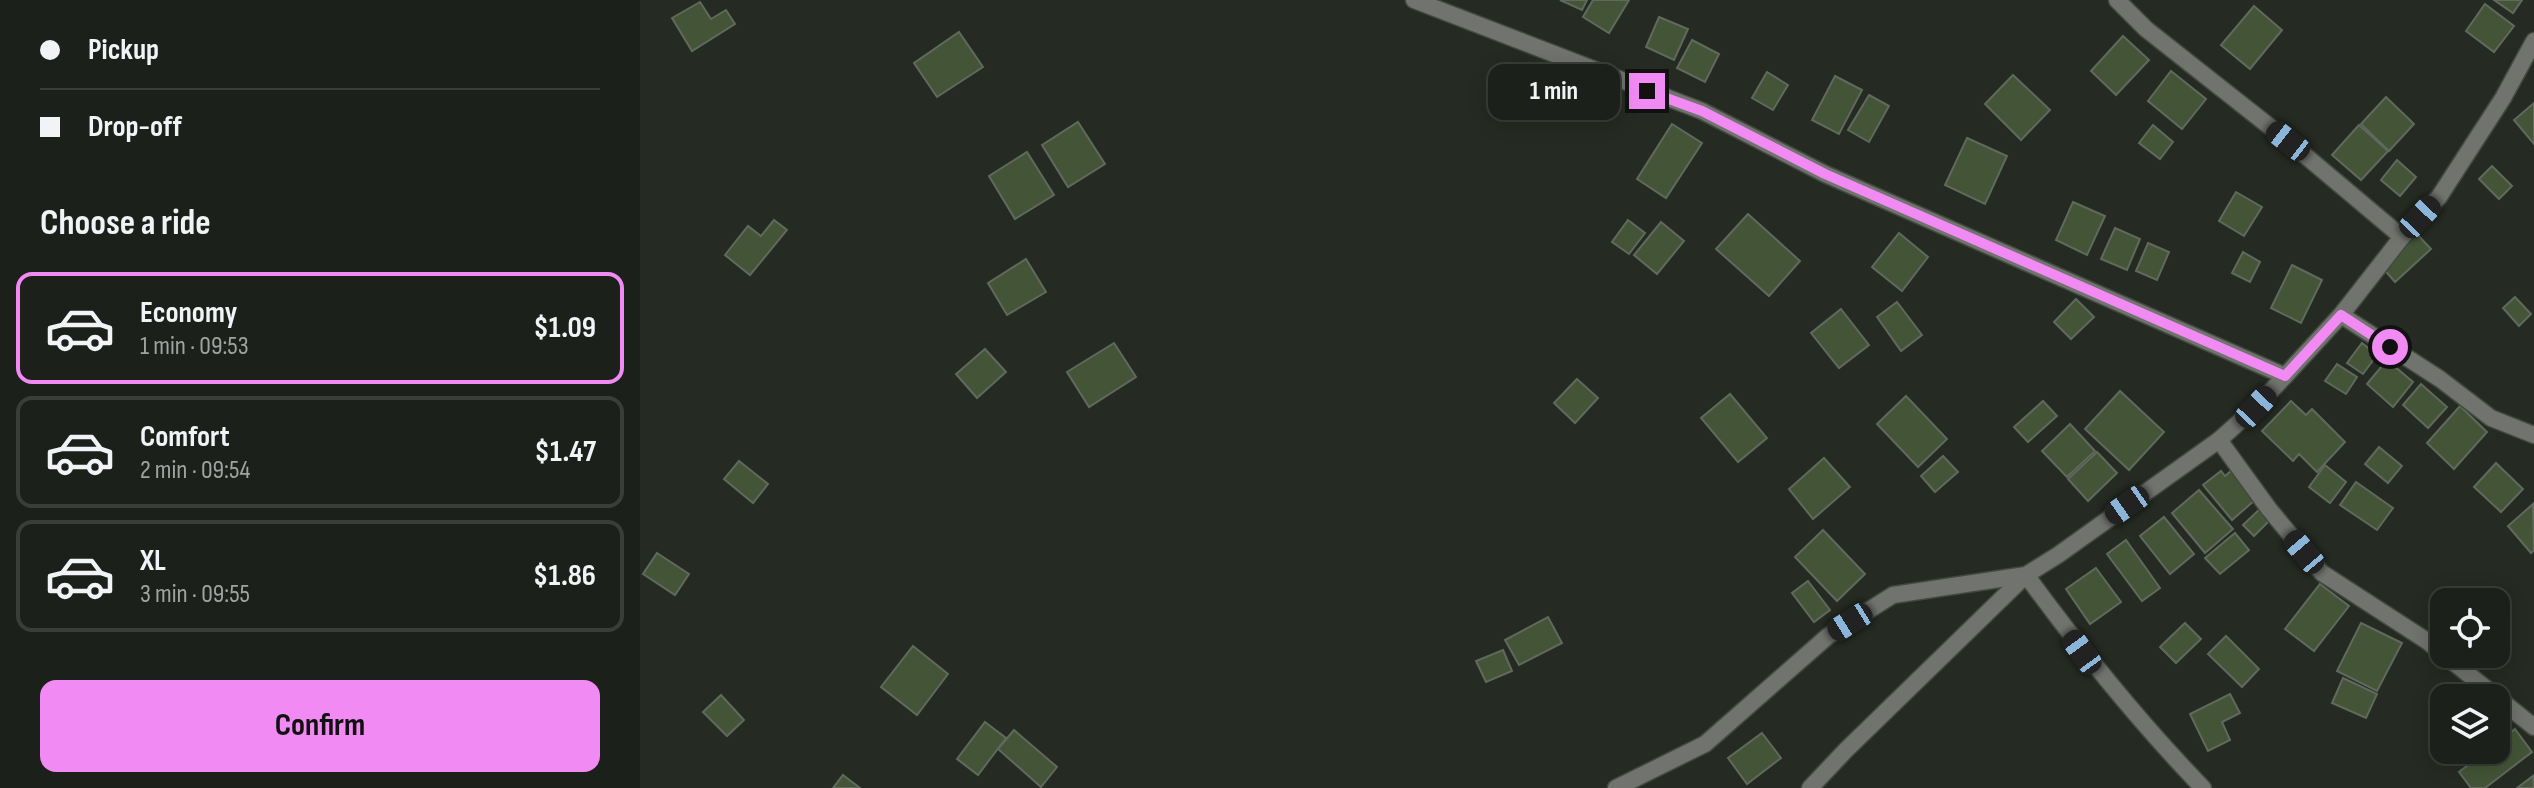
<!DOCTYPE html>
<meta charset="utf-8">
<style>
body{margin:0;font-family:"Sofia Sans Condensed",sans-serif;background:#252823;color:#f1f3f6;height:100vh;display:flex;flex-direction:column;font-size:30px;white-space:nowrap}
*{box-sizing:border-box;margin:0}
p{font-size:26px;color:#a0a3a2}
.icon{flex:none;width:44px;height:44px;fill:none;stroke:currentColor;stroke-width:2;stroke-linecap:round;stroke-linejoin:round}
.map{position:relative;flex:1;overflow:hidden}
.details{display:flex;flex-direction:column;background:#1c201a;width:640px}
.details>*{flex:none}
.banner{display:grid;align-content:center;height:176px;padding:0 40px;background:#1c201a}
.controls{position:absolute;left:1790px;top:588px;display:grid;gap:16px}
.controls a{display:grid;place-items:center;width:80px;height:80px;border-radius:16px;background:#1c201a;box-shadow:0 4px 20px #0003,0 0 0 2px #3a3e39;font-size:40px}
.end{position:absolute;width:36px;height:36px;margin:-18px;border:10px solid #f28af3;background:#111;box-shadow:0 0 0 4px #111}
.from{border-radius:50%}
.bubble{position:absolute;height:56px;border-radius:16px;background:#1c201a;box-shadow:0 4px 20px #0003,0 0 0 2px #3a3e39;font-size:26px;font-weight:700;line-height:56px;text-align:center}
.car{position:absolute;width:24px;height:48px;margin:-24px -12px;border-radius:10px;box-shadow:0 0 6px 2px #0007;background:linear-gradient(#222 24%,#8ab4d8 0 40%,#222 0 76%,#8ab4d8 0 86%,#222 0)}
.banner b{display:flex;align-items:center;gap:28px;height:76px;font-size:30px}
.banner b+b{border-top:2px solid #3a3e39}
.banner i{width:20px;height:20px;background:#f1f3f6}
ul{padding:0;list-style:none}
li{display:flex;align-items:center;gap:24px;height:112px;margin:0 16px 12px;padding:0 24px;border:4px solid #3a3e39;border-radius:16px}
li div{flex:1}
li b{display:block;font-size:30px}
li em{font-style:normal;font-weight:700}
li.active{border-color:#f28af3}
li>.icon{width:72px;height:72px;stroke-width:1.5}
h2{padding:0 40px;font-size:36px;line-height:96px}
.action{display:flex;gap:16px;margin-top:auto;padding:16px 40px}
.action a{flex:1;height:92px;border-radius:16px;background:#f28af3;color:#111;font-size:32px;font-weight:700;line-height:92px;text-align:center}
main{display:flex;flex:1;min-height:0}
.map>svg:first-child{display:block}
</style>
<main>
<section class="details">
<div class="banner">
<b><i class="from"></i>Pickup</b>
<b><i></i>Drop-off</b>
</div>
<h2>Choose a ride</h2>
<ul>
<li class="active"><svg class="icon" aria-label="car" viewBox="0 0 24 24"><path d="M5 17H2v-5l4-1 3-4h7l3 4 3 1v5h-3M9 17h6M6 11h13"/><circle cx="7" cy="17" r="2"/><circle cx="17" cy="17" r="2"/></svg><div><b>Economy</b><p>1 min · 09:53</p></div><em>$1.09</em></li>
<li><svg class="icon" aria-label="car" viewBox="0 0 24 24"><path d="M5 17H2v-5l4-1 3-4h7l3 4 3 1v5h-3M9 17h6M6 11h13"/><circle cx="7" cy="17" r="2"/><circle cx="17" cy="17" r="2"/></svg><div><b>Comfort</b><p>2 min · 09:54</p></div><em>$1.47</em></li>
<li><svg class="icon" aria-label="car" viewBox="0 0 24 24"><path d="M5 17H2v-5l4-1 3-4h7l3 4 3 1v5h-3M9 17h6M6 11h13"/><circle cx="7" cy="17" r="2"/><circle cx="17" cy="17" r="2"/></svg><div><b>XL</b><p>3 min · 09:55</p></div><em>$1.86</em></li>
</ul>
<div class="action"><a>Confirm</a></div>
</section>
<div class="map">
<svg width="1894" height="788" viewBox="0 0 1894 788">
<rect width="100%" height="100%" fill="#252b22"/>
<g fill="#435536" stroke="#61685d" stroke-width="2">
<polygon points="920,0 947,0 942,10"/>
<polygon points="953,0 989,0 969,33 943,17"/>
<polygon points="1854,0 1882,0 1873,13"/>
<polygon points="60,2 71,19 86,10 95,24 52,51 32,18"/>
<polygon points="1845,4 1874,26 1854,52 1826,31"/>
<polygon points="1614,6 1642,30 1610,69 1581,45"/>
<polygon points="1019,17 1048,29 1034,60 1006,47"/>
<polygon points="319,32 343,67 297,97 274,63"/>
<polygon points="1483,36 1509,60 1476,95 1451,71"/>
<polygon points="1052,40 1079,54 1065,82 1037,68"/>
<polygon points="1531,71 1566,99 1542,129 1508,101"/>
<polygon points="1127,72 1148,85 1133,110 1112,98"/>
<polygon points="1373,75 1410,110 1381,140 1345,104"/>
<polygon points="1195,76 1222,90 1199,134 1172,120"/>
<polygon points="1229,95 1249,106 1229,142 1208,130"/>
<polygon points="1746,97 1774,124 1749,151 1721,124"/>
<polygon points="1894,103 1894,144 1874,120"/>
<polygon points="438,122 465,164 428,187 402,145"/>
<polygon points="1032,124 1062,143 1026,198 997,179"/>
<polygon points="1513,125 1533,142 1520,159 1499,143"/>
<polygon points="1719,125 1748,151 1721,180 1692,155"/>
<polygon points="1327,138 1367,156 1345,204 1305,185"/>
<polygon points="387,152 414,195 375,219 349,176"/>
<polygon points="1757,160 1776,177 1760,196 1741,180"/>
<polygon points="1852,166 1872,186 1859,199 1839,179"/>
<polygon points="1596,192 1622,207 1604,236 1579,221"/>
<polygon points="1433,202 1465,216 1447,255 1416,240"/>
<polygon points="1108,214 1160,261 1129,296 1076,249"/>
<polygon points="134,220 147,230 110,275 85,255 108,226 121,236"/>
<polygon points="988,220 1005,233 989,254 972,242"/>
<polygon points="1021,222 1044,241 1017,274 994,255"/>
<polygon points="1475,228 1500,239 1487,270 1461,259"/>
<polygon points="1259,233 1288,257 1262,291 1232,267"/>
<polygon points="1776,233 1791,249 1755,282 1741,266"/>
<polygon points="1508,243 1529,252 1517,280 1496,271"/>
<polygon points="1603,252 1620,262 1610,282 1592,273"/>
<polygon points="386,259 406,292 367,315 348,283"/>
<polygon points="1652,265 1682,280 1661,323 1631,308"/>
<polygon points="1875,297 1891,314 1879,326 1863,308"/>
<polygon points="1436,299 1454,317 1431,339 1414,322"/>
<polygon points="1257,302 1282,335 1261,351 1237,317"/>
<polygon points="1201,309 1229,345 1199,368 1171,333"/>
<polygon points="474,343 496,377 449,407 427,372"/>
<polygon points="1722,343 1737,355 1723,374 1707,363"/>
<polygon points="345,349 366,372 337,398 316,374"/>
<polygon points="1747,360 1773,382 1753,407 1727,384"/>
<polygon points="1697,364 1717,377 1706,394 1685,381"/>
<polygon points="937,379 958,398 935,423 914,403"/>
<polygon points="1781,384 1807,407 1788,428 1763,405"/>
<polygon points="1480,391 1524,432 1489,470 1445,429"/>
<polygon points="1090,394 1127,438 1098,462 1061,418"/>
<polygon points="1266,396 1307,439 1278,467 1237,424"/>
<polygon points="1403,401 1417,416 1388,442 1374,427"/>
<polygon points="1651,401 1666,415 1672,409 1705,442 1677,472 1659,454 1653,461 1622,431"/>
<polygon points="1820,406 1847,432 1814,469 1787,443"/>
<polygon points="1430,424 1455,451 1427,477 1402,451"/>
<polygon points="1739,447 1762,466 1748,483 1725,464"/>
<polygon points="1457,452 1477,473 1448,501 1428,479"/>
<polygon points="1303,456 1318,472 1295,492 1281,476"/>
<polygon points="1184,458 1210,487 1173,519 1149,489"/>
<polygon points="99,461 128,484 113,503 84,479"/>
<polygon points="1856,463 1883,489 1861,512 1834,487"/>
<polygon points="1598,465 1622,494 1592,520 1563,485 1581,471 1585,476"/>
<polygon points="1685,465 1706,482 1690,503 1669,487"/>
<polygon points="1716,482 1753,508 1737,530 1700,505"/>
<polygon points="1559,490 1593,529 1565,553 1532,513"/>
<polygon points="1893,504 1894,550 1891,553 1868,526"/>
<polygon points="1624,505 1635,515 1614,536 1603,525"/>
<polygon points="1524,517 1554,554 1530,574 1500,536"/>
<polygon points="1183,530 1225,574 1197,601 1155,557"/>
<polygon points="1595,533 1609,550 1580,574 1565,558"/>
<polygon points="1486,540 1520,588 1502,601 1467,554"/>
<polygon points="17,553 49,574 35,595 3,574"/>
<polygon points="1456,568 1481,602 1450,624 1426,589"/>
<polygon points="1168,581 1190,610 1174,622 1152,593"/>
<polygon points="1680,584 1709,606 1674,651 1645,629"/>
<polygon points="908,617 922,643 879,665 865,640"/>
<polygon points="1545,623 1561,639 1536,663 1520,647"/>
<polygon points="1721,623 1762,643 1737,691 1697,671"/>
<polygon points="1586,636 1619,669 1602,687 1568,654"/>
<polygon points="273,646 308,674 277,715 241,687"/>
<polygon points="863,650 872,671 846,682 836,661"/>
<polygon points="1703,678 1737,694 1726,718 1692,703"/>
<polygon points="1590,694 1600,713 1582,722 1590,740 1568,751 1550,714"/>
<polygon points="81,695 104,720 87,736 63,712"/>
<polygon points="345,722 366,738 338,775 317,759"/>
<polygon points="1875,729 1892,752 1845,788 1831,788 1819,772 1848,750 1856,750 1856,744"/>
<polygon points="374,730 417,767 401,787 358,749"/>
<polygon points="1122,733 1141,758 1107,784 1088,758"/>
<polygon points="203,775 220,788 193,788"/>
<polygon points="1893,776 1894,788 1877,788"/>
</g>
<g fill="none" stroke-linecap="round" stroke-linejoin="round">
<g stroke="#434940" stroke-width="19">
<g id="minor">
<polyline points="774,0 1062,111 1185,174 1645,376 1701,315 1762,237 1799,197 1863,98 1894,41"/>
<polyline points="1477,0 1506,29 1648,141 1762,237"/>
<polyline points="1701,315 1800,379 1851,418 1894,435"/>
<polyline points="1579,440 1629,509 1682,573 1787,641 1894,727"/>
<polyline points="976,788 1065,744 1188,636 1253,595 1386,575 1418,555 1579,440 1616,407 1645,376"/>
<path d="M1170,788l36,-38 180,-175c55,75 112,146 177,213"/>
</g>
</g>
<use href="#minor" stroke="#70736e" stroke-width="16"/>
</g>
<g fill="none" stroke-linecap="round" stroke-linejoin="round">
<polyline stroke="#f28af3" stroke-width="10" points="1007,91 1062,111 1185,174 1645,376 1701,315 1750,347"/>
</g>
</svg>
<div class="controls">
<a><svg class="icon" aria-label="locate" viewBox="0 0 24 24"><circle cx="12" cy="12" r="6"/><path d="M12 2v4M12 18v4M2 12h4M18 12h4"/></svg></a>
<a><svg class="icon" aria-label="layers" viewBox="0 0 24 24"><path d="M12 4l9 5-9 5-9-5zM3 14l9 5 9-5"/></svg></a>
</div>
<i class="end from" style="left:1750px;top:347px"></i>
<i class="end" style="left:1007px;top:91px"></i>
<div class="bubble" style="left:848px;top:64px;width:132px">1 min</div>
<i class="car" style="left:1648px;top:141px;rotate:308deg"></i>
<i class="car" style="left:1780px;top:217px;rotate:43deg"></i>
<i class="car" style="left:1616px;top:407px;rotate:43deg"></i>
<i class="car" style="left:1487px;top:505px;rotate:235deg"></i>
<i class="car" style="left:1664px;top:552px;rotate:320deg"></i>
<i class="car" style="left:1210px;top:622px;rotate:238deg"></i>
<i class="car" style="left:1442px;top:652px;rotate:324deg"></i>
</div>
</main>
